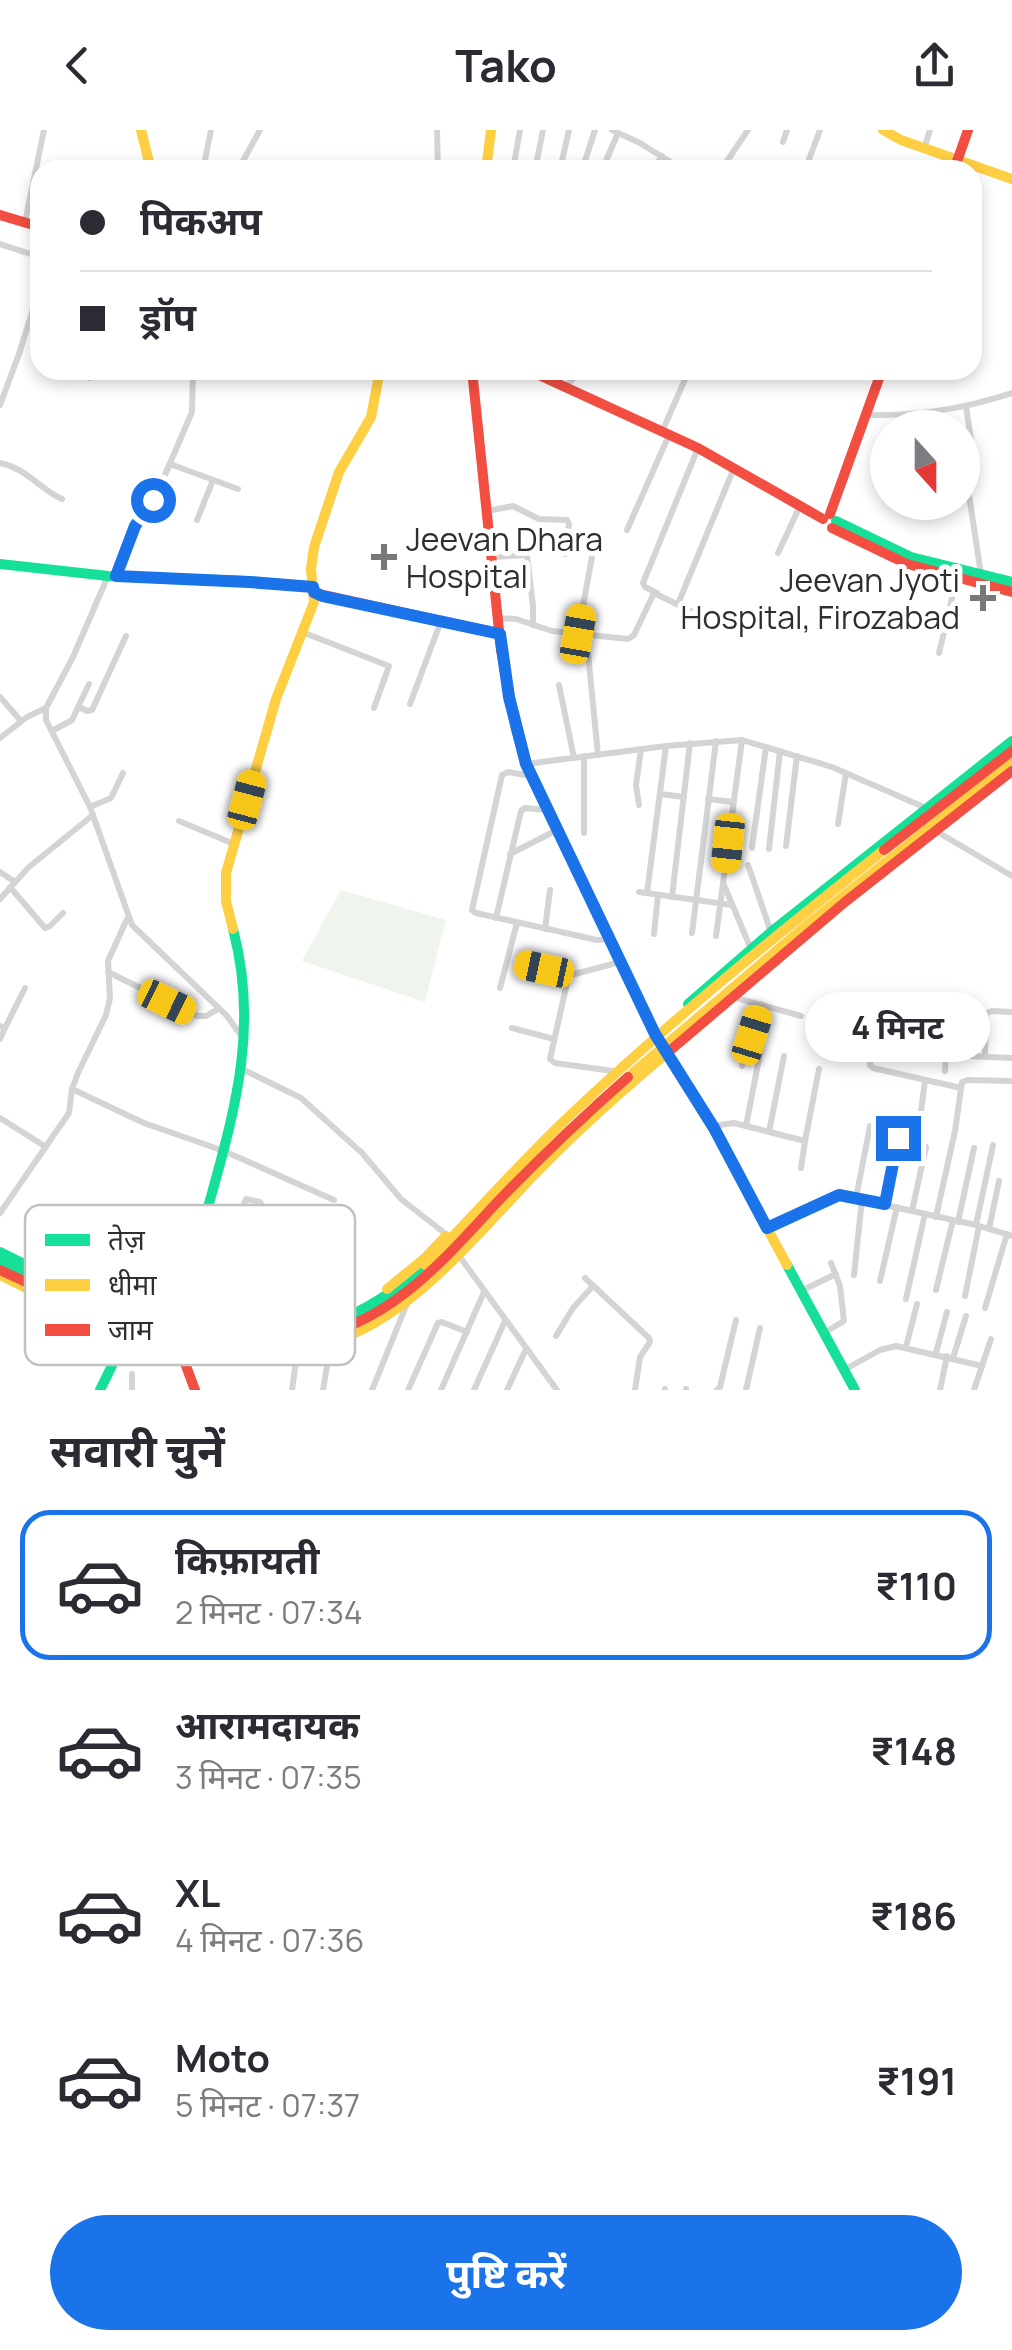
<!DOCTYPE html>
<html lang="hi">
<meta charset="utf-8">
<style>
body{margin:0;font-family:Manrope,"Noto Sans Devanagari",sans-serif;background:#f2f2f3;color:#2b2b33;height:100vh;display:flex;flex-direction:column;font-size:38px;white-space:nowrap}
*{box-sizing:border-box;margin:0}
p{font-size:32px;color:#7c7c81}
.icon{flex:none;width:55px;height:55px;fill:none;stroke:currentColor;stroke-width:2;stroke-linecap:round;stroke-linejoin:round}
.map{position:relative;height:1260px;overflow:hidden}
.side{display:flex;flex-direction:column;background:#fff;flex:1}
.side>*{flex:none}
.guide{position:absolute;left:30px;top:30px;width:952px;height:220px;border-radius:30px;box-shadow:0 5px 15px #0003;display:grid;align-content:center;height:220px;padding:0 50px;background:#fff}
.needle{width:65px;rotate:159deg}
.controls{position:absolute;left:870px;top:280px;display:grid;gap:20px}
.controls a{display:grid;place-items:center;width:110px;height:110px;border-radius:50%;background:#fff;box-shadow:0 5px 15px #0003;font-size:50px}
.end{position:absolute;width:45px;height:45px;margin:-22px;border:12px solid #1a73e8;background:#fff;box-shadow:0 0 0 5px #fff}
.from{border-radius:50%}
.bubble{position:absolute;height:70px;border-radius:35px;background:#fff;box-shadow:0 5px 15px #0003;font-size:32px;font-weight:700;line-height:70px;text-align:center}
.car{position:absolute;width:30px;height:60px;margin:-30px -15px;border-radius:12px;box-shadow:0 0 8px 2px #0007;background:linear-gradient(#f5c518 24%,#345 0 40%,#f5c518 0 76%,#345 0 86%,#f5c518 0)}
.guide b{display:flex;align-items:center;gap:35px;height:95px;font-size:38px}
.guide b+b{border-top:2px solid #e1e1e2}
.guide i{width:25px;height:25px;background:#2b2b33}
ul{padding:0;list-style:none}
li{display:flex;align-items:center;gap:30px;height:150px;margin:0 20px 15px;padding:0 30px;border:5px solid transparent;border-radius:30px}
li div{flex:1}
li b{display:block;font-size:38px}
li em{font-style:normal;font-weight:700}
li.current{border-color:#1a73e8}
li>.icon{width:90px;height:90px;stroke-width:1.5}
h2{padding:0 50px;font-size:45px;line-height:120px}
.button{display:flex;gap:20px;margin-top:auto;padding:20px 50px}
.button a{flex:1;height:115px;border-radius:60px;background:#1a73e8;color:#fff;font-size:40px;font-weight:700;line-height:115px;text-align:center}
header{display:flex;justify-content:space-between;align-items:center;height:130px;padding:0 50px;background:#fff;font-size:45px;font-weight:700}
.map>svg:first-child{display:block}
</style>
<header><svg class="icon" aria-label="back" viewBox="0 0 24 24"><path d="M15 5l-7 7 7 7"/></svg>Tako<svg class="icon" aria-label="share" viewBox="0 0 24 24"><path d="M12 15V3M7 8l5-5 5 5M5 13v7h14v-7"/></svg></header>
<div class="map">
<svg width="1012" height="1260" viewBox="0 0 1012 1260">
<rect width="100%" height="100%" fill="#fff"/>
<polygon fill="#eff5ec" points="341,760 446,790 425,872 302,831"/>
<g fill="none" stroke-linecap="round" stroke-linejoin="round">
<g stroke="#d4d4d4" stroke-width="6">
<polyline points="437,0 438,40"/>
<polyline points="612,0 640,13 683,40"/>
<polyline points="783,12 787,0"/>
<polyline points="924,19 930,0"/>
<polyline points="203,40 211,0"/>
<polyline points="238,40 260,0"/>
<polyline points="513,40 520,0"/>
<polyline points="535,40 543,0"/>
<polyline points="560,40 569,0"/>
<polyline points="582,40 595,0"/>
<polyline points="602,40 618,3"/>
<polyline points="653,40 662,26"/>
<polyline points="721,40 748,0"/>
<polyline points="805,40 820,0"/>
<polyline points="25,92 44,0"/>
<polyline points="0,114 40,127"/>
<polyline points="89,248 92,240"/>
<polyline points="566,256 582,240"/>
<polyline points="0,275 19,224 40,157"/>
<polyline points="966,276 972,317 964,322 963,326 981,444"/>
<path d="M866,285c53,1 96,-6 146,-22"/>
<polyline points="662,302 689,240"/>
<path d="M0,333c28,6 38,25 62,36"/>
<polyline points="170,334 238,359"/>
<polyline points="487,381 513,376 539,389 567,390 569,394 565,424"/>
<polyline points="197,390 213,350"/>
<polyline points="627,400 669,305"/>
<polyline points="778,423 800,376"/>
<polyline points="493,427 527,425 533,476 533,495"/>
<polyline points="108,446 73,527 46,578 46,590 90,677 132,795 227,886 242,907"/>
<polyline points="116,446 135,396 158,361 192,282 193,240"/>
<polyline points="657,463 645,457 643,453 698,318"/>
<polyline points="678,474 734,338"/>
<polyline points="498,488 516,489 552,501 628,509 634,505 654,463 695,483"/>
<polyline points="302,502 389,536 374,578"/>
<polyline points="578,504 593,421"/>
<polyline points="588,523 598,625"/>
<polyline points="939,523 957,447"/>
<polyline points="559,555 574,628"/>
<polyline points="0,567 21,591"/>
<polyline points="410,574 441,491"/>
<polyline points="79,577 87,581 92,580 126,506"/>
<polyline points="52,601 72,590 89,554"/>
<polyline points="0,608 27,587 46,578"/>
<polyline points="584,626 584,703"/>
<polyline points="526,634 666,616 742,610 832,637 926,678"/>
<polyline points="531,646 508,642 502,645 472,780 476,783 597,810 609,809"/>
<polyline points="660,664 684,667"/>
<polyline points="708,669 733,672"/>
<polyline points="639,675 636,655 641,619"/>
<polyline points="90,677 111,668 123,643"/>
<polyline points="179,691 234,714"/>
<polyline points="838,694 846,643"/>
<polyline points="936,701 1012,746"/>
<polyline points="786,716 797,626"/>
<polyline points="752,718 766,617"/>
<polyline points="769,719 780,621"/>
<polyline points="510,724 557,700"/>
<polyline points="748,735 771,802"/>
<polyline points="0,742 15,752"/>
<polyline points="724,755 751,819"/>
<polyline points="10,757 45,798 50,796 63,783"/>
<polyline points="639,762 732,775"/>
<polyline points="647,763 666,616"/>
<polyline points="672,767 690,613"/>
<polyline points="0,769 29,737 93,685"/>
<polyline points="496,788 521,681 525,678 547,680"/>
<polyline points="545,799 550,760"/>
<polyline points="692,803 716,611"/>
<polyline points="654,804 658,765"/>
<polyline points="716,806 742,610"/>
<polyline points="524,835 575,844 620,832"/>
<polyline points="108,842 197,886 206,886 218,879"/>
<polyline points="569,844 550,929 555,933 613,941"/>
<polyline points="500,858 517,793"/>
<polyline points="733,867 801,886"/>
<polyline points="942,879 876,899 873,904 870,935 873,938 961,958"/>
<polyline points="0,896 5,898 25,858"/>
<polyline points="512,898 554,909"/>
<polyline points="818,905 871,922"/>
<polyline points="0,909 5,898"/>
<polyline points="945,925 1012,928"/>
<polyline points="985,926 986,883 992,881 1012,882"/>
<polyline points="742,936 761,874"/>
<polyline points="242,939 301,968 362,1023 401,1069 447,1105"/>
<polyline points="945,941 947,903 985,894"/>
<polyline points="72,959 144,993 224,1021 334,1070"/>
<polyline points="0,988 46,1017"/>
<polyline points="712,996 734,993 805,1011 819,939"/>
<polyline points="746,996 763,908"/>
<polyline points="919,998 925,950"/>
<polyline points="769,1002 784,926"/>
<polyline points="801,1038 805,1011"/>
<polyline points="856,1068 870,996"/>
<polyline points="885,1075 898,1008"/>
<polyline points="912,1081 926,1017"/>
<polyline points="0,1083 69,983 72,959 78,943 106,885 110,868 108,831 127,789"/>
<polyline points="936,1087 955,1001 962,952 968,950 1012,951"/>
<polyline points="203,1092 311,1130"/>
<polyline points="958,1092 974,1018"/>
<polyline points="976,1095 993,1015"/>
<polyline points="767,1098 839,1065 976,1095 1012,1106"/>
<polyline points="989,1099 999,1051"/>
<polyline points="232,1102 246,1069 260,1072 263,1077 250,1109"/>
<polyline points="457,1123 557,1260"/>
<polyline points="854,1145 862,1069"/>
<polyline points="585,1148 649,1208 650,1212 640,1227 635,1260"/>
<polyline points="880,1151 897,1077"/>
<polyline points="936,1160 953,1090"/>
<polyline points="801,1161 836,1144"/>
<polyline points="965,1166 979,1096"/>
<polyline points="906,1169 925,1084"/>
<polyline points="985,1178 1007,1104"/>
<polyline points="824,1203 844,1191 840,1156 831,1133"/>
<polyline points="556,1206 573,1178 593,1156"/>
<polyline points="906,1217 917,1174"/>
<polyline points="936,1223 947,1182"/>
<polyline points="953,1228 966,1186"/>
<polyline points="296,1232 326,1231 327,1236 323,1260"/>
<polyline points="844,1240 880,1220 896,1216 982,1236"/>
<polyline points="132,1260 132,1244"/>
<polyline points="292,1260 298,1218"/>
<polyline points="372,1260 408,1171"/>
<polyline points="408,1260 438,1193 442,1192 467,1202"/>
<polyline points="441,1260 484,1162"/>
<polyline points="474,1260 505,1191"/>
<polyline points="507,1260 526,1219"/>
<polyline points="665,1260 665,1259"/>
<polyline points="686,1260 686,1259"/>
<polyline points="717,1260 720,1257 736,1190"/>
<polyline points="746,1260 760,1198"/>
<polyline points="940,1260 947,1226"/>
<polyline points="974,1260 991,1209"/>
</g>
<g stroke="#16e098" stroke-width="10">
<polyline points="836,391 911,427 1012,452"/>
<polyline points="0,434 108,446 249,451 313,457"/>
<polyline points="688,874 771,802 1012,611"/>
<path d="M0,1122c85,42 180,94 278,81 26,-3 50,-13 74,-23"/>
<path d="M0,1130c149,73 284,130 425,5"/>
<polyline points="787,1135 855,1260"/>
<path d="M175,1202l1,-13c12,-42 24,-84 36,-126 25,-90 46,-170 21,-264"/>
<polyline points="100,1260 128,1203"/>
</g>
<g stroke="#ffcf43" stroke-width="10">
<polyline points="141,0 151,40"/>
<polyline points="883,0 901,10 1012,49"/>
<polyline points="486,40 491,0"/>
<polyline points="566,717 655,904 713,998 787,1135"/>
<polyline points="233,799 226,771 226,743 276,569 314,472 311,439 314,417 339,342 371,287 380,240"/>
<polyline points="628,947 802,799 1012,632"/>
<path d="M425,1135c47,-47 90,-97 138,-143 102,-97 211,-185 321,-272"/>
<path d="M2,1146c63,31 127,67 198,77 30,5 61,3 91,-3 22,-4 45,-9 66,-18 68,-31 129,-108 181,-161 43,-44 88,-84 135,-123"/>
<polyline points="387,1159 425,1128 446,1106"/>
</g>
<g stroke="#f24e42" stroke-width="10">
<polyline points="954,40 968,0"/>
<polyline points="0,85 40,97"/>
<polyline points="472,240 501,520 516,599 526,634 566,717"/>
<polyline points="528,240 698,318 823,389"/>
<polyline points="830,384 882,240"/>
<polyline points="832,398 907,434 1012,462"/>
<polyline points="314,463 500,504"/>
<polyline points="884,720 1012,621"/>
<polyline points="673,918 845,772 1012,641"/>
<path d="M0,1140c57,26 114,56 176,70 79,18 164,4 229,-47 38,-29 69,-67 102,-101 39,-40 79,-78 121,-115"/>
<polyline points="179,1217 195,1260"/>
</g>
</g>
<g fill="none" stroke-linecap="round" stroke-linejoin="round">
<polyline stroke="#1a73e8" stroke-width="12" points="153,370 135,396 116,446 249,452 313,457 314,462 322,466 500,504 509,567 526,634 655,904 714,998 767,1098 839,1065 885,1074 898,1008"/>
</g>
<g fill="#787878" stroke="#fff" stroke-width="4">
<path d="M379 412h10v10h10v10h-10v10h-10v-10h-10v-10h10z"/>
<path d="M978 453h10v10h10v10h-10v10h-10v-10h-10v-10h10z"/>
</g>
<g text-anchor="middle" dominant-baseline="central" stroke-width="10" stroke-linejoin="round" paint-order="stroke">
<g font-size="32" fill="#2f2f2f" stroke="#fff" text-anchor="start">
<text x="406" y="409">Jeevan Dhara<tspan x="406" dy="37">Hospital</tspan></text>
<text x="960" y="450" text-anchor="end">Jeevan Jyoti<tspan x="960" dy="37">Hospital, Firozabad</tspan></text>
</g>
</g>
<rect x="25" y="1075" width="330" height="160" rx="15" fill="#fff" stroke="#c1c1c1" stroke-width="2.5"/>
<rect x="45" y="1104" width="45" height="12" fill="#16e098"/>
<rect x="45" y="1149" width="45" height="12" fill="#ffcf43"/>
<rect x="45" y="1194" width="45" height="12" fill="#f24e42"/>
<g font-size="28" fill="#2f2f2f">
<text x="108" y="1120">तेज़</text>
<text x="108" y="1165">धीमा</text>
<text x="108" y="1210">जाम</text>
</g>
</svg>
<div class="controls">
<a><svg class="needle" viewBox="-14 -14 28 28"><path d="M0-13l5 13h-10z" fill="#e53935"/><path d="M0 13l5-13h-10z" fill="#7c7c81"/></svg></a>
</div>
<i class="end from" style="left:153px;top:370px"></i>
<i class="end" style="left:898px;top:1008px"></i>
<div class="bubble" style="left:805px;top:862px;width:185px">4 मिनट</div>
<i class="car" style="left:578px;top:504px;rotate:10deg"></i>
<i class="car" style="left:247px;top:670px;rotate:15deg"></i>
<i class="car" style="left:728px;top:713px;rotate:186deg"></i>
<i class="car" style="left:544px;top:839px;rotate:282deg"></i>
<i class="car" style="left:167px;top:872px;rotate:116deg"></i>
<i class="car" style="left:752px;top:905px;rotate:17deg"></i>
<div class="guide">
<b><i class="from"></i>पिकअप</b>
<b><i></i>ड्रॉप</b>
</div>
</div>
<section class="side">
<h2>सवारी चुनें</h2>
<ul>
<li class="current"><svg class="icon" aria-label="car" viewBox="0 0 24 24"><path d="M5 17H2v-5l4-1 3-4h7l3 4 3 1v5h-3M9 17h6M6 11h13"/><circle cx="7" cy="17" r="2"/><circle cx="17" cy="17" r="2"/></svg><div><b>किफ़ायती</b><p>2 मिनट · 07:34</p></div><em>₹110</em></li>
<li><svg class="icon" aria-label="car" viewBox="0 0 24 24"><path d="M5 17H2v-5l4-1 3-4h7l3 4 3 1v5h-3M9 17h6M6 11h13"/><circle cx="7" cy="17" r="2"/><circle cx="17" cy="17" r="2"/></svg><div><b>आरामदायक</b><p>3 मिनट · 07:35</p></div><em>₹148</em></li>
<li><svg class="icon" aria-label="car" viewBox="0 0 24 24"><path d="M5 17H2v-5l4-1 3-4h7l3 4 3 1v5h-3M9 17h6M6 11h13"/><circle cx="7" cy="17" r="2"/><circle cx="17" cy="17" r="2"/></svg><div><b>XL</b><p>4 मिनट · 07:36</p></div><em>₹186</em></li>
<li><svg class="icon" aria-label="car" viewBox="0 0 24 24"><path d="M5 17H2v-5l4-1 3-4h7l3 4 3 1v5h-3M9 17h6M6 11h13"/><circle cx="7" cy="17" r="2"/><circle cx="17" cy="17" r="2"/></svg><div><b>Moto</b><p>5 मिनट · 07:37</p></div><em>₹191</em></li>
</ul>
<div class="button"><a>पुष्टि करें</a></div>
</section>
